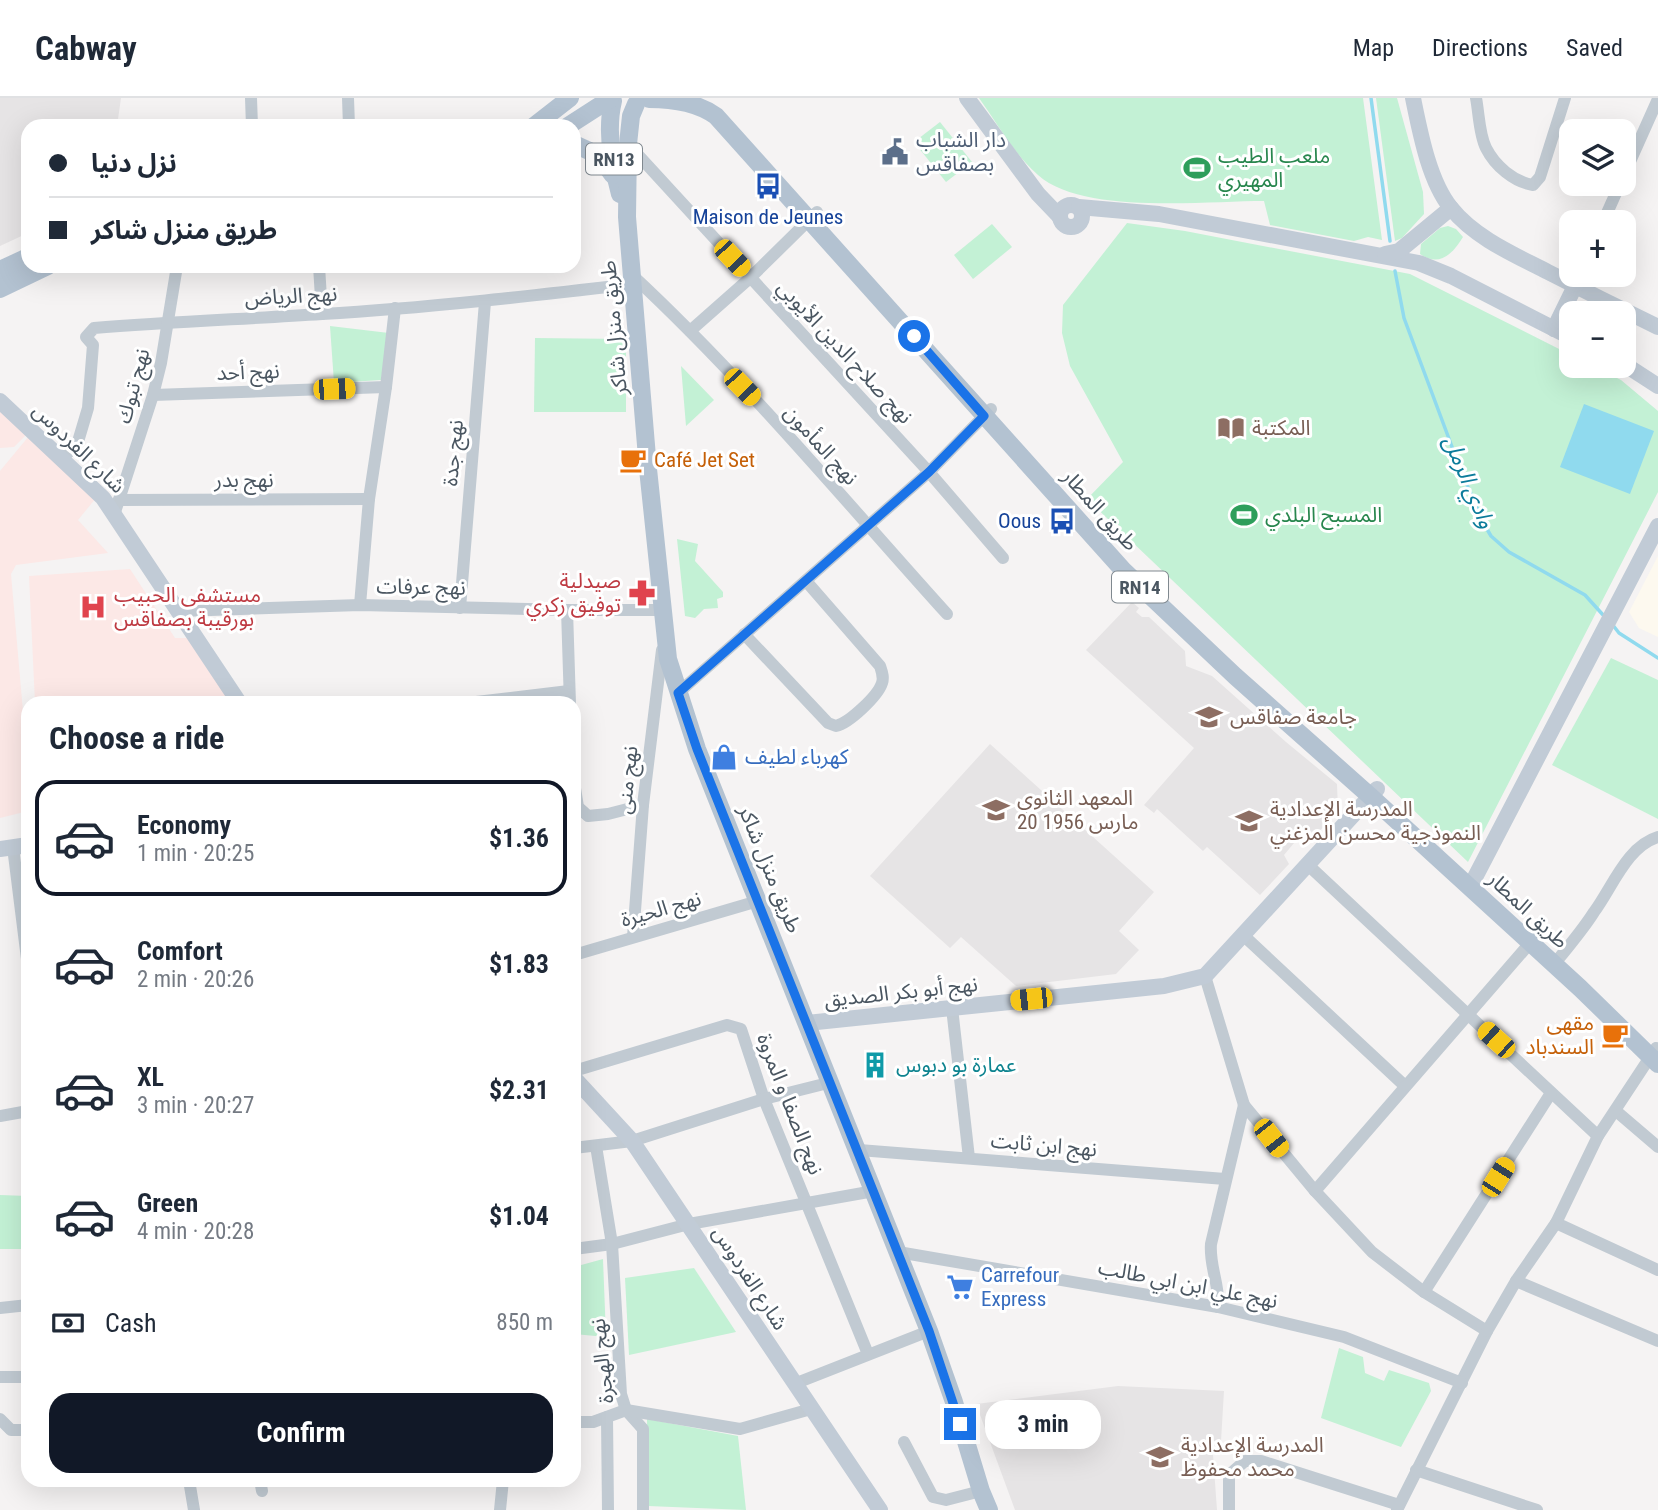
<!DOCTYPE html>
<meta charset="utf-8">
<style>
body{margin:0;font-family:"Roboto Condensed","Noto Sans Arabic",sans-serif;background:#f2f2f3;color:#1f2937;height:100vh;display:flex;flex-direction:column;font-size:26px;white-space:nowrap}
*{box-sizing:border-box;margin:0}
p{font-size:23px;color:#747a83}
.icon{flex:none;width:38px;height:38px;fill:none;stroke:currentColor;stroke-width:2;stroke-linecap:round;stroke-linejoin:round}
.map{position:relative;flex:1;overflow:hidden}
.drawer{position:absolute;left:21px;top:598px;width:560px;height:791px;display:flex;flex-direction:column;background:#fff;border-radius:21px;box-shadow:0 7px 28px #0002}
.drawer>*{flex:none}
.hud{position:absolute;left:21px;top:21px;width:560px;height:154px;border-radius:21px;box-shadow:0 7px 28px #0002;display:grid;align-content:center;height:154px;padding:0 28px;background:#fff}
.buttons{position:absolute;left:1559px;top:21px;display:grid;gap:14px}
.buttons a{display:grid;place-items:center;width:77px;height:77px;border-radius:14px;background:#fff;box-shadow:0 7px 28px #0002;font-size:35px}
.end{position:absolute;width:32px;height:32px;margin:-16px;border:9px solid #1a73e8;background:#fff;box-shadow:0 0 0 4px #fff}
.from{border-radius:50%}
.bubble{position:absolute;height:49px;border-radius:21px;background:#fff;box-shadow:0 7px 28px #0002;font-size:23px;font-weight:700;line-height:49px;text-align:center}
.car{position:absolute;width:21px;height:42px;margin:-21px -10px;border-radius:9px;box-shadow:0 0 5px 2px #0007;background:linear-gradient(#f5c518 24%,#345 0 40%,#f5c518 0 76%,#345 0 86%,#f5c518 0)}
.hud b{display:flex;align-items:center;gap:24px;height:66px;font-size:26px}
.hud b+b{border-top:2px solid #e0e1e3}
.hud i{width:18px;height:18px;background:#1f2937}
ul{padding:0;list-style:none}
li{display:flex;align-items:center;gap:21px;height:116px;margin:0 14px 10px;padding:0 14px;border:4px solid transparent;border-radius:21px}
li div{flex:1}
li b{display:block;font-size:26px}
li em{font-style:normal;font-weight:700}
li.on{border-color:#111827}
li>.icon{width:63px;height:63px;stroke-width:1.5}
h2{padding:0 28px;font-size:32px;line-height:84px}
.pay{display:flex;align-items:center;gap:18px;height:77px;padding:0 28px;font-size:26px}
.pay p{margin-inline-start:auto}
.action{display:flex;gap:14px;margin-top:auto;padding:14px 28px}
.action a{flex:1;height:80px;border-radius:21px;background:#111827;color:#fff;font-size:28px;font-weight:700;line-height:80px;text-align:center}
header{display:flex;align-items:center;gap:42px;box-sizing:border-box;height:98px;padding:0 35px;background:#fff;border-bottom:2px solid #e0e1e3}
header strong{font-size:33px}
nav{display:flex;gap:38px;margin-inline-start:auto;font-size:24px}
.map>svg:first-child{display:block}
</style>
<header>
<strong>Cabway</strong>
<nav><a>Map</a><a>Directions</a><a>Saved</a></nav>
</header>
<div class="map">
<svg width="1658" height="1412" viewBox="0 0 1658 1412">
<rect width="100%" height="100%" fill="#f5f3f3"/>
<polygon fill="#fdf9ef" points="1658,458 1658,539 1639,530 1629,514"/>
<g fill="#e6e4e5">
<polygon points="0,0 121,0 117,28 28,28 28,135 0,148"/>
<polygon points="1132,504 1139,510 1136,514 1142,519 1149,519 1185,553 1186,568 1212,578 1286,644 1337,686 1338,713 1315,738 1310,732 1304,733 1284,757 1289,766 1260,797 1207,749 1203,753 1157,711 1154,715 1144,707 1194,650 1086,552"/>
<polygon points="990,646 1154,794 1119,833 1139,852 1116,876 1016,888 961,839 950,850 870,778"/>
<polygon points="1118,1288 1224,1293 1221,1343 1212,1343 1217,1412 1015,1412 976,1306"/>
</g>
<g fill="#fce8e6">
<polygon points="0,310 27,336 14,349 0,350"/>
<polygon points="29,338 96,400 78,422 108,455 16,467 11,476 28,671 28,713 0,720 0,373"/>
<polygon points="130,471 175,540 188,540 233,605 35,605 29,478"/>
</g>
<g fill="#c3f1d5">
<path d="M979,0h384l19,142 -14,-3 -14,4 -84,-16 -6,-24c-59,0 -182,14 -226,-26 -24,-21 -41,-52 -59,-77z"/>
<polygon points="1376,0 1397,0 1423,94 1424,116 1402,140 1395,143"/>
<polygon points="940,24 972,64 946,84 914,44"/>
<polygon points="1127,125 1185,133 1410,176 1571,257 1572,268 1593,268 1621,282 1658,313 1658,394 1468,764 1087,401 1123,364 1070,268 1062,235 1063,207"/>
<polygon points="992,126 1012,149 973,181 954,157"/>
<path d="M1448,128l8,3 7,8c-10,16 -23,31 -43,17l1,-10 19,-16z"/>
<polygon points="330,228 389,235 381,282 334,285"/>
<polygon points="535,240 626,241 626,314 534,314"/>
<polygon points="681,268 714,302 686,328"/>
<polygon points="677,441 698,446 695,463 723,494 723,499 717,501 718,510 704,511 695,520 685,518"/>
<polygon points="1611,560 1658,582 1658,721 1552,667"/>
<polygon points="0,1097 28,1098 28,1151 0,1151"/>
<polygon points="603,1161 606,1239 574,1236 574,1169"/>
<polygon points="694,1170 736,1234 629,1257 625,1180"/>
<polygon points="1339,1250 1363,1259 1365,1275 1384,1283 1389,1272 1429,1285 1431,1293 1401,1349 1321,1320"/>
<polygon points="647,1321 738,1338 746,1412 648,1408"/>
</g>
<polygon fill="#90daee" points="1584,306 1654,333 1630,396 1560,369"/>
<g fill="none" stroke-linecap="round" stroke-linejoin="round">
<g stroke="#90daee" stroke-width="3.5">
<polyline points="1371,0 1390,143"/>
<polyline points="1395,173 1404,220 1461,373 1484,426 1491,438 1509,454 1585,497 1604,518"/>
<polyline points="1612,526 1619,535 1658,560"/>
</g>
<g stroke="#c1cad2" stroke-width="12">
<polyline points="251,0 252,28"/>
<polyline points="348,0 349,28"/>
<path d="M1476,0c3,15 3,36 10,50 9,18 28,34 47,37l7,-8 25,-79"/>
<polyline points="628,46 929,374 1003,460"/>
<polyline points="1624,77 1658,1"/>
<polyline points="1603,124 1620,86"/>
<polyline points="319,168 322,216"/>
<path d="M632,177c113,105 212,225 315,339"/>
<polyline points="690,233 750,180 817,114"/>
<polyline points="153,297 386,289"/>
<path d="M62,360l15,-13 11,-37 5,-63 -7,-8 8,-9c76,-6 152,-9 228,-14 104,-6 208,-18 311,-30"/>
<polyline points="119,402 369,401"/>
<polyline points="115,414 153,297 161,265 177,168"/>
<polyline points="360,507 369,401 386,289 395,210"/>
<polyline points="460,510 485,204"/>
<polyline points="567,512 570,606"/>
<polyline points="180,513 360,507 567,512 662,512"/>
<path d="M744,536l84,89 8,3c13,-3 42,-30 46,-43 2,-6 0,-11 -2,-17l-74,-85"/>
<polyline points="678,595 929,374 991,311"/>
<polyline points="459,606 569,593"/>
<polyline points="574,684 578,709 588,718 608,716 643,707"/>
<polyline points="13,749 28,869"/>
<polyline points="1308,767 1598,1038"/>
<polyline points="1243,837 1405,988"/>
<polyline points="633,839 643,707 662,552"/>
<polyline points="574,857 758,803"/>
<path d="M1560,859c12,-15 24,-29 34,-45 18,-24 33,-66 64,-75"/>
<polyline points="1205,878 1244,1007 1315,1093 1372,1154 1424,1194 1487,1233 1397,1412"/>
<polyline points="952,910 969,1060"/>
<polyline points="574,973 727,927 741,931 764,1001 868,1256"/>
<polyline points="1616,1013 1658,1049"/>
<polyline points="0,1018 28,1013"/>
<polyline points="596,1048 612,1146 621,1296 626,1312 643,1331 643,1412"/>
<polyline points="574,1050 632,1043 764,1001 832,984"/>
<polyline points="859,1052 1225,1081"/>
<polyline points="1315,1093 1537,837"/>
<polyline points="1556,1125 1658,1172"/>
<polyline points="574,1151 612,1146 689,1126 874,1093"/>
<polyline points="898,1154 1218,1209 1344,1239 1462,1285"/>
<polyline points="1516,1183 1658,1243"/>
<polyline points="1424,1194 1551,995"/>
<path d="M1218,1209c2,-22 -9,-41 -7,-63l33,-139"/>
<polyline points="0,1210 28,1207"/>
<polyline points="1487,1233 1516,1183 1556,1125 1598,1038 1656,950"/>
<polyline points="0,1279 28,1279"/>
<polyline points="794,1286 929,1233"/>
<polyline points="607,1319 608,1412"/>
<polyline points="0,1321 11,1332 28,1332"/>
<polyline points="574,1324 593,1324 626,1312 740,1331 811,1311"/>
<polyline points="904,1344 933,1399 946,1402 981,1393"/>
<polyline points="1416,1372 1537,1412"/>
<polyline points="189,1382 194,1412"/>
<polyline points="260,1382 262,1393"/>
<polyline points="500,1412 503,1382"/>
<polyline points="1229,1412 1229,1377 1245,1363 1261,1363 1399,1407"/>
</g>
<g stroke="#c1cbd6" stroke-width="16">
<polyline points="967,0 1038,96 1060,119"/>
<path d="M1413,0c7,34 16,83 38,110 24,30 64,47 97,64 37,19 73,37 110,55"/>
<circle cx="1071" cy="118" r="11"/>
<polyline points="1079,109 1159,116 1419,165 1451,178 1572,240"/>
<polyline points="1385,156 1399,153 1451,110"/>
<polyline points="1554,231 1575,188"/>
<polyline points="1624,266 1658,288"/>
<polyline points="0,303 103,400 240,606"/>
<polyline points="0,751 28,747"/>
<polyline points="1470,789 1658,428"/>
<polyline points="807,925 1164,888 1205,878 1377,691"/>
<polyline points="574,980 632,1043 880,1412"/>
</g>
<g stroke="#b3c2d1" stroke-width="18">
<path d="M649,1c22,0 49,4 67,17l407,454 112,106 135,120 210,192 78,76"/>
<path d="M613,3c-7,29 -1,64 7,93"/>
<polyline points="636,6 631,18 628,46 627,119 648,371 668,561 697,651 929,1233 954,1304 981,1393 989,1412"/>
<polyline points="534,28 570,0"/>
<polyline points="568,28 610,1"/>
<polyline points="574,46 598,57 613,77"/>
<polyline points="0,172 28,159"/>
<polyline points="0,191 48,168"/>
</g>
</g>
<g fill="none" stroke-linecap="round" stroke-linejoin="round">
<polyline stroke="#1a73e8" stroke-width="9" points="914,238 984,318 929,374 678,595 697,651 929,1233 960,1326"/>
</g>
<defs>
<g id="civic-bare" transform="scale(2.1)"><path d="M-.6-6.5H3V-4.5H.6V-3L4-1V1h2V6H-6V1h2V-1L-.6-3ZM-1.2 2.5V6h2.4V2.5Z" fill="#5c6f8a" stroke="#fff" stroke-width="2.5" paint-order="stroke"/></g>
<g id="stadium-bare" transform="scale(2.1)"><path d="M0-5a6.5 5 0 1 0 0 10a6.5 5 0 1 0 0-10ZM-3.5-1.8h7v3.6h-7Z" fill="#2e9e5b" stroke="#fff" stroke-width="2.5" paint-order="stroke"/></g>
<g id="bus-bare" transform="scale(2.1)"><path d="M-5-6H5V4H4V6H2V4H-2V6H-4V4H-5ZM-3.5-4V0h7V-4ZM-3.5 1.2v1.5H-2V1.2ZM2 1.2v1.5H3.5V1.2Z" fill="#1a4fb4" stroke="#fff" stroke-width="2.5" paint-order="stroke"/></g>
<g id="library-bare" transform="scale(2.1)"><path d="M-6-4Q-3-5.5-.7-3.5V5Q-3 3-6 4ZM6-4Q3-5.5 .7-3.5V5Q3 3 6 4Z" fill="#8d6e63" stroke="#fff" stroke-width="2.5" paint-order="stroke"/></g>
<g id="cafe-bare" transform="scale(2.1)"><path d="M-5.5-4.5H6V0H3Q3 3.5 0 3.5H-2.5Q-5.5 3.5-5.5 0ZM3-3.2v2h1.7v-2ZM-6 4.5H4V6H-6Z" fill="#e8710a" stroke="#fff" stroke-width="2.5" paint-order="stroke"/></g>
<g id="pharmacy-bare" transform="scale(2.1)"><path d="M-2-6h4v4h4v4h-4v4h-4v-4h-4v-4h4Z" fill="#e0444e" stroke="#fff" stroke-width="2.5" paint-order="stroke"/></g>
<g id="hospital-bare" transform="scale(2.1)"><path d="M-5-5h3v3.5h4V-5h3V5h-3V1.5h-4V5h-3Z" fill="#e0444e" stroke="#fff" stroke-width="2.5" paint-order="stroke"/></g>
<g id="university-bare" transform="scale(2.1)"><path d="M0-5L7-2L0 1L-7-2ZM-4 1L0 2.5L4 1V4Q0 6-4 4Z" fill="#8d6e63" stroke="#fff" stroke-width="2.5" paint-order="stroke"/></g>
<g id="shop-bare" transform="scale(2.1)"><path d="M-5-2.5h2.3a2.7 3.5 0 0 1 5.4 0H5L5.5 6h-11ZM-1.5-2.5h3a1.5 2.3 0 0 0-3 0Z" fill="#3f7fe0" stroke="#fff" stroke-width="2.5" paint-order="stroke"/></g>
<g id="school-bare" transform="scale(2.1)"><path d="M0-5L7-2L0 1L-7-2ZM-4 1L0 2.5L4 1V4Q0 6-4 4Z" fill="#8d6e63" stroke="#fff" stroke-width="2.5" paint-order="stroke"/></g>
<g id="building-bare" transform="scale(2.1)"><path d="M-4-6H4V6H1V3H-1V6H-4ZM-2.5-4.3h1.7v1.8h-1.7ZM.8-4.3h1.7v1.8H.8ZM-2.5-1h1.7V.8h-1.7ZM.8-1h1.7V.8H.8Z" fill="#0f9aa8" stroke="#fff" stroke-width="2.5" paint-order="stroke"/></g>
<g id="supermarket-bare" transform="scale(2.1)"><path d="M-6-5.5h2.5l.6 2H6L4.5 2H-2.5L-4.4-4H-6ZM-1.5 3.2a1.3 1.3 0 1 0 .1 0ZM3 3.2a1.3 1.3 0 1 0 .1 0Z" fill="#3f7fe0" stroke="#fff" stroke-width="2.5" paint-order="stroke"/></g>
</defs>
<g fill-rule="evenodd">
<use href="#civic-bare" x="895" y="54"/>
<use href="#stadium-bare" x="1197" y="70"/>
<use href="#bus-bare" x="768" y="88"/>
<use href="#library-bare" x="1231" y="330"/>
<use href="#cafe-bare" x="633" y="362"/>
<use href="#stadium-bare" x="1244" y="417"/>
<use href="#bus-bare" x="1062" y="423"/>
<use href="#pharmacy-bare" x="642" y="495"/>
<use href="#hospital-bare" x="93" y="509"/>
<use href="#university-bare" x="1209" y="619"/>
<use href="#shop-bare" x="724" y="659"/>
<use href="#school-bare" x="996" y="712"/>
<use href="#school-bare" x="1249" y="723"/>
<use href="#cafe-bare" x="1615" y="937"/>
<use href="#building-bare" x="875" y="967"/>
<use href="#supermarket-bare" x="960" y="1189"/>
<use href="#school-bare" x="1160" y="1359"/>
</g>
<g text-anchor="middle" dominant-baseline="central" stroke-width="6" stroke-linejoin="round" paint-order="stroke">
<g fill="#fff" stroke="#808990" stroke-width="2">
<rect x="586" y="45.5" width="56" height="31" rx="5"/>
<rect x="1112" y="473.5" width="56" height="31" rx="5"/>
</g>
<g font-size="19" font-weight="bold" fill="#4a5661">
<text x="614" y="61">RN13</text>
<text x="1140" y="489">RN14</text>
</g>
<g font-size="21" fill="#4e5e75" stroke="#fff" text-anchor="start">
<text x="916" y="42">دار الشباب<tspan x="916" dy="24">بصفاقس</tspan></text>
</g>
<g font-size="21" fill="#27864d" stroke="#fff" text-anchor="start">
<text x="1218" y="58">ملعب الطيب<tspan x="1218" dy="24">المهيري</tspan></text>
<text x="1265" y="417">المسبح البلدي</text>
</g>
<g font-size="21" fill="#164399" stroke="#fff">
<text x="768" y="119">Maison de Jeunes</text>
<text x="1041" y="423" text-anchor="end">Oous</text>
</g>
<g font-size="21" fill="#4a5661" stroke="#fff">
<text transform="translate(291 198) rotate(-3)">نهج الرياض</text>
<text transform="translate(614 230) rotate(-95)">طريق منزل شاكر</text>
<text transform="translate(845 254) rotate(47)">نهج صلاح الدين الأيوبي</text>
<text transform="translate(248 274) rotate(-2)">نهج أحد</text>
<text transform="translate(133 288) rotate(-75)">نهج تبوك</text>
<text transform="translate(821 347) rotate(48)">نهج المأمون</text>
<text transform="translate(79 350) rotate(44)">شارع الفردوس</text>
<text transform="translate(453 355) rotate(-85)">نهج جدة</text>
<text x="244" y="382">نهج بدر</text>
<text transform="translate(1100 412) rotate(48)">طريق المطار</text>
<text transform="translate(421 489) rotate(1)">نهج عرفات</text>
<text transform="translate(627 682) rotate(-84)">نهج منى</text>
<text transform="translate(770 771) rotate(68)">طريق منزل شاكر</text>
<text transform="translate(661 811) rotate(-16)">نهج الحيرة</text>
<text transform="translate(1528 812) rotate(43)">طريق المطار</text>
<text transform="translate(901 894) rotate(-6)">نهج أبو بكر الصديق</text>
<text transform="translate(790 1006) rotate(69)">نهج الصفا و المروة</text>
<text transform="translate(1044 1047) rotate(5)">نهج ابن ثابت</text>
<text transform="translate(750 1180) rotate(57)">شارع الفردوس</text>
<text transform="translate(1188 1186) rotate(11)">نهج علي ابن ابي طالب</text>
<text transform="translate(602 1263) rotate(-96)">نهج الهجرة</text>
</g>
<g font-size="21" fill="#785e54" stroke="#fff" text-anchor="start">
<text x="1252" y="330">المكتبة</text>
<text x="1230" y="619">جامعة صفاقس</text>
<text x="1017" y="700">المعهد الثانوي<tspan x="1017" dy="24">20 مارس 1956</tspan></text>
<text x="1270" y="711">المدرسة الإعدادية<tspan x="1270" dy="24">النموذجية محسن المزغني</tspan></text>
<text x="1181" y="1347">المدرسة الإعدادية<tspan x="1181" dy="24">محمد محفوظ</tspan></text>
</g>
<g font-size="21" fill="#c56008" stroke="#fff" text-anchor="start">
<text x="654" y="362">Café Jet Set</text>
<text x="1594" y="925" text-anchor="end">مقهى<tspan x="1594" dy="24">السندباد</tspan></text>
</g>
<g font-size="21" fill="#be3a42" stroke="#fff" text-anchor="end">
<text x="621" y="483">صيدلية<tspan x="621" dy="24">توفيق زكري</tspan></text>
<text x="114" y="497" text-anchor="start">مستشفى الحبيب<tspan x="114" dy="24">بورقيبة بصفاقس</tspan></text>
</g>
<g font-size="21" fill="#366cbe" stroke="#fff" text-anchor="start">
<text x="745" y="659">كهرباء لطيف</text>
<text x="981" y="1177">Carrefour<tspan x="981" dy="24">Express</tspan></text>
</g>
<g font-size="21" fill="#0d838f" stroke="#fff" text-anchor="start">
<text x="896" y="967">عمارة بو دبوس</text>
</g>
<g font-size="23" font-style="italic" fill="#0c7c9b" stroke="#fff">
<text transform="translate(1469 384) rotate(67)">وادي الرمل</text>
</g>
</g>
</svg>
<div class="buttons">
<a><svg class="icon" aria-label="layers" viewBox="0 0 24 24"><path d="M12 4l9 5-9 5-9-5zM3 14l9 5 9-5"/></svg></a>
<a>+</a>
<a>−</a>
</div>
<i class="end from" style="left:914px;top:238px"></i>
<i class="end" style="left:960px;top:1326px"></i>
<div class="bubble" style="left:985px;top:1302px;width:116px">3 min</div>
<i class="car" style="left:732px;top:160px;rotate:137deg"></i>
<i class="car" style="left:742px;top:289px;rotate:136deg"></i>
<i class="car" style="left:334px;top:291px;rotate:88deg"></i>
<i class="car" style="left:1031px;top:901px;rotate:264deg"></i>
<i class="car" style="left:1496px;top:942px;rotate:312deg"></i>
<i class="car" style="left:1271px;top:1040px;rotate:142deg"></i>
<i class="car" style="left:1498px;top:1079px;rotate:32deg"></i>
<div class="hud">
<b><i class="from"></i>نزل دنيا</b>
<b><i></i>طريق منزل شاكر</b>
</div>
<section class="drawer">
<h2>Choose a ride</h2>
<ul>
<li class="on"><svg class="icon" aria-label="car" viewBox="0 0 24 24"><path d="M5 17H2v-5l4-1 3-4h7l3 4 3 1v5h-3M9 17h6M6 11h13"/><circle cx="7" cy="17" r="2"/><circle cx="17" cy="17" r="2"/></svg><div><b>Economy</b><p>1 min · 20:25</p></div><em>$1.36</em></li>
<li><svg class="icon" aria-label="car" viewBox="0 0 24 24"><path d="M5 17H2v-5l4-1 3-4h7l3 4 3 1v5h-3M9 17h6M6 11h13"/><circle cx="7" cy="17" r="2"/><circle cx="17" cy="17" r="2"/></svg><div><b>Comfort</b><p>2 min · 20:26</p></div><em>$1.83</em></li>
<li><svg class="icon" aria-label="car" viewBox="0 0 24 24"><path d="M5 17H2v-5l4-1 3-4h7l3 4 3 1v5h-3M9 17h6M6 11h13"/><circle cx="7" cy="17" r="2"/><circle cx="17" cy="17" r="2"/></svg><div><b>XL</b><p>3 min · 20:27</p></div><em>$2.31</em></li>
<li><svg class="icon" aria-label="car" viewBox="0 0 24 24"><path d="M5 17H2v-5l4-1 3-4h7l3 4 3 1v5h-3M9 17h6M6 11h13"/><circle cx="7" cy="17" r="2"/><circle cx="17" cy="17" r="2"/></svg><div><b>Green</b><p>4 min · 20:28</p></div><em>$1.04</em></li>
</ul>
<div class="pay"><svg class="icon" aria-label="cash" viewBox="0 0 24 24"><path d="M3 7h18v10H3z"/><circle cx="12" cy="12" r="2"/></svg>Cash<p>850 m</p></div>
<div class="action"><a>Confirm</a></div>
</section>
</div>
